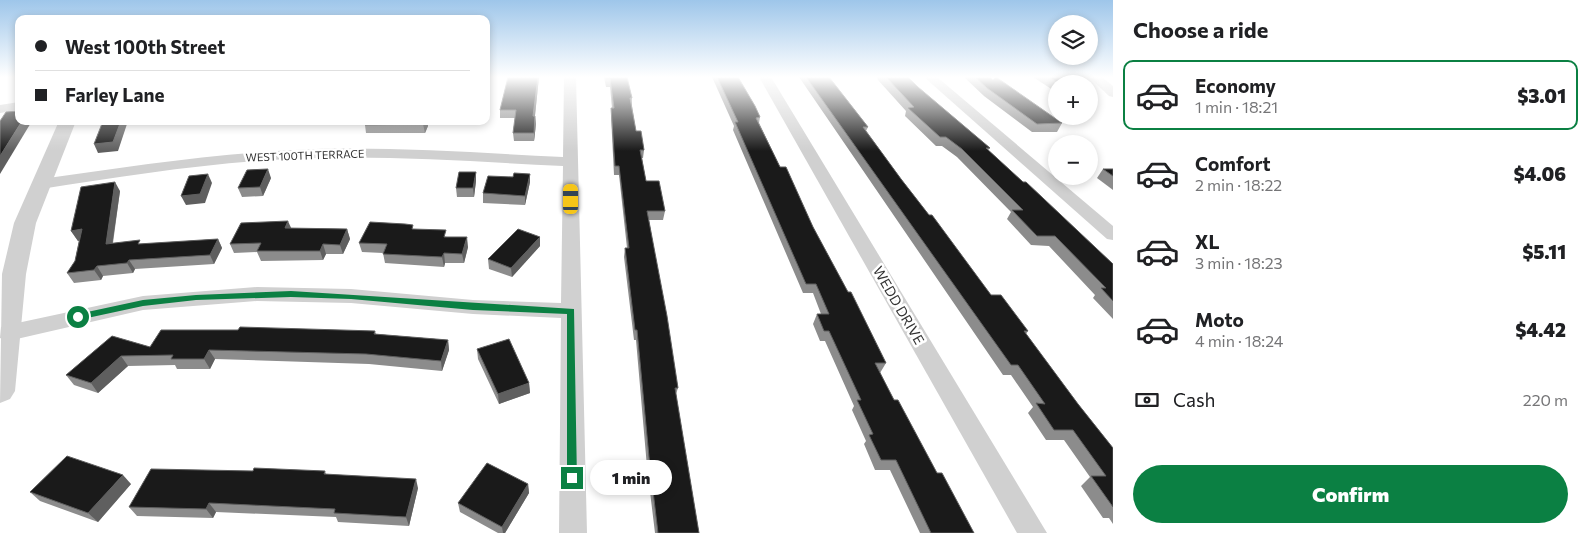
<!DOCTYPE html>
<meta charset="utf-8">
<style>
body{margin:0;font-family:Commissioner,sans-serif;background:#f2f2f2;color:#202124;height:100vh;display:flex;flex-direction:column;font-size:19px;white-space:nowrap}
*{box-sizing:border-box;margin:0}
p{font-size:16px;color:#757577}
.icon{flex:none;width:28px;height:28px;fill:none;stroke:currentColor;stroke-width:2;stroke-linecap:round;stroke-linejoin:round}
.map{position:relative;flex:1;overflow:hidden}
.side{display:flex;flex-direction:column;background:#fff;width:475px}
.side>*{flex:none}
.top-card{position:absolute;left:15px;top:15px;width:475px;height:110px;border-radius:10px;box-shadow:0 2px 8px #0003;display:grid;align-content:center;height:110px;padding:0 20px;background:#fff}
.tools{position:absolute;left:1048px;top:15px;display:grid;gap:10px}
.tools a{display:grid;place-items:center;width:50px;height:50px;border-radius:50%;background:#fff;box-shadow:0 2px 8px #0003;font-size:25px}
.end{position:absolute;width:22px;height:22px;margin:-11px;border:6px solid #0b8043;background:#fff;box-shadow:0 0 0 2px #fff}
.from{border-radius:50%}
.bubble{position:absolute;height:35px;border-radius:18px;background:#fff;box-shadow:0 2px 8px #0003;font-size:16px;font-weight:800;line-height:35px;text-align:center}
.car{position:absolute;width:15px;height:30px;margin:-15px -8px;border-radius:6px;box-shadow:0 0 4px 1px #0007;background:linear-gradient(#f5c518 24%,#345 0 40%,#f5c518 0 76%,#345 0 86%,#f5c518 0)}
.top-card b{display:flex;align-items:center;gap:18px;height:48px;font-size:19px}
.top-card b+b{border-top:1px solid #e0e0e0}
.top-card i{width:12px;height:12px;background:#202124}
ul{padding:0;list-style:none}
li{display:flex;align-items:center;gap:15px;height:70px;margin:0 10px 8px;padding:0 10px;border:2px solid transparent;border-radius:10px}
li div{flex:1}
li b{display:block;font-size:19px}
li em{font-style:normal;font-weight:800}
li.active{border-color:#0b8043}
li>.icon{width:45px;height:45px;stroke-width:1.5}
h2{padding:0 20px;font-size:22px;line-height:60px}
.pay{display:flex;align-items:center;gap:12px;height:55px;padding:0 20px;font-size:19px}
.pay p{margin-inline-start:auto}
.button{display:flex;gap:10px;margin-top:auto;padding:10px 20px}
.button a{flex:1;height:58px;border-radius:30px;background:#0b8043;color:#fff;font-size:20px;font-weight:800;line-height:58px;text-align:center}
main{display:flex;flex:1;min-height:0}
.map>svg:first-child{display:block}
</style>
<main>
<div class="map">
<svg width="1113" height="533" viewBox="0 0 1113 533">
<rect width="100%" height="100%" fill="#fff"/>
<g fill="none" stroke-linecap="round" stroke-linejoin="round">
<g fill="#d0d0d0" fill-rule="evenodd">
<path d="M564,77h12l11,456h-28l2,-215 -88,-4 -122,-11 -94,-2 -114,9 -135,31 -8,-3 1,-11 7,-2 135,-29 114,-9 94,2 122,11 88,3 2,-137c-82,-4 -164,-10 -247,-8 -92,2 -184,17 -275,31l-8,-5 8,-5c91,-13 183,-27 275,-30 83,-2 165,4 247,8z"/>
<polygon points="759,77 771,77 1047,533 1017,533"/>
<polygon points="924,77 937,77 1113,226 1113,240 1107,239"/>
<polygon points="1089,77 1102,77 1113,86 1113,97 1109,96"/>
<polygon points="19,102 19,110 0,113 0,105"/>
</g>
<polygon fill="#d0d0d0" fill-rule="evenodd" points="59,121 76,121 36,223 26,274 15,391 10,399 0,403 2,274 14,223"/>
</g>
<g fill="#8c8c8c">
<polygon points="539,77 535,116 536,124 534,141 514,141 513,133 515,118 500,118 500,110"/>
<polygon points="604,77 627,77 632,98 632,106 636,131 644,150 643,158 642,158 646,181 665,211 663,220 649,220 678,388 676,394 699,533 655,533 647,467 636,340 634,340 624,257 625,248 627,248 619,175 614,175 611,116 611,108 612,108 610,87 606,87"/>
<polygon points="712,77 738,77 760,117 759,123 780,167 813,227 886,363 880,373 894,400 937,473 974,533 920,533 890,470 875,470 864,444 866,441 852,410 854,406 825,341 820,341 813,324 817,314 821,314 813,293 803,293 733,130 734,126"/>
<polygon points="799,77 829,77 868,127 866,131 901,179 991,295 1028,331 1026,334 1078,404 1113,448 1113,524 1109,518 1103,518 1081,486 1090,477 1064,440 1046,440 1028,413 1033,407 1011,375 1003,375"/>
<polygon points="877,77 908,77 918,87 990,148 988,150 1113,264 1113,319 1093,298 1095,295 1049,246 1031,245 1007,219 1011,212 957,157 942,146 936,146 905,116 906,111 878,80"/>
<polygon points="964,77 990,77 993,80 1062,123 1057,132 1032,132 984,96"/>
<polygon points="1033,77 1071,77 1076,84 1056,84 1056,92"/>
<polygon points="428,121 428,126 425,133 366,133 365,125"/>
<polygon points="1103,169 1113,169 1113,190 1097,178"/>
<polygon points="513,177 530,182 525,205 483,203 483,193"/>
<polygon points="271,178 263,196 242,197 238,188"/>
<polygon points="476,181 474,197 457,197 456,188"/>
<polygon points="120,191 113,243 142,244 218,239 222,248 214,264 135,269 133,273 103,276 101,280 74,283 67,273 75,261 79,240 78,241 71,231"/>
<polygon points="291,228 347,229 350,239 343,254 326,254 323,260 261,261 257,252 234,253 230,244"/>
<polygon points="414,229 447,237 468,247 464,263 445,263 444,267 385,263 383,253 362,252 359,243"/>
<polygon points="540,246 512,277 489,269 488,259"/>
<polygon points="375,331 376,334 448,340 449,350 442,371 369,364 215,359 210,369 177,369 175,365 128,366 98,393 74,385 66,375 112,336 150,347"/>
<polygon points="477,349 529,383 530,393 499,404 478,359"/>
<polygon points="253,471 325,471 326,474 418,488 409,526 338,522 336,517 216,512 213,518 137,516 129,507"/>
<polygon points="131,484 98,522 40,501 30,492"/>
<polygon points="528,484 529,493 505,533 498,533 460,512 458,503"/>
</g>
<g fill="#5f5f5f">
<polygon points="538,77 539,77 534,124 533,116"/>
<polygon points="535,116 536,124 534,141 534,133"/>
<polygon points="22,121 32,121 0,174 0,156"/>
<polygon points="121,121 128,121 118,151 98,153 94,144"/>
<polygon points="425,121 428,121 428,126 425,133 423,124"/>
<polygon points="268,169 271,178 263,196 260,187"/>
<polygon points="476,172 476,181 474,197 473,188"/>
<polygon points="208,174 212,183 205,203 186,205 181,196"/>
<polygon points="530,174 530,182 525,205 525,196"/>
<polygon points="115,182 120,191 111,253 106,244"/>
<polygon points="288,221 292,230 285,228"/>
<polygon points="82,229 88,238 78,241 71,231"/>
<polygon points="347,229 350,239 343,254 340,245"/>
<polygon points="467,237 468,247 464,263 462,254"/>
<polygon points="540,237 540,246 512,277 511,268"/>
<polygon points="218,239 222,248 214,264 210,255"/>
<polygon points="323,244 326,254 323,260 320,251"/>
<polygon points="444,253 445,263 444,267 442,257"/>
<polygon points="129,260 135,269 133,273 127,263"/>
<polygon points="97,266 103,276 101,280 94,270"/>
<polygon points="448,340 449,350 442,371 441,361"/>
<polygon points="209,350 215,359 210,369 204,359"/>
<polygon points="121,356 128,366 98,393 91,383"/>
<polygon points="529,383 530,393 499,404 498,394"/>
<polygon points="123,475 131,484 98,522 88,513"/>
<polygon points="416,479 418,488 409,526 406,517"/>
<polygon points="528,484 529,493 505,533 503,533 502,527"/>
<polygon points="209,503 216,512 213,518 206,509"/>
</g>
<g fill="#1a1a1a" stroke="#5f5f5f">
<polygon points="508,77 538,77 533,116 535,116 534,133 513,133 516,110 500,110"/>
<polygon points="606,77 627,77 632,98 630,98 636,131 641,131 644,150 640,150 646,181 659,181 665,211 647,211 667,316 678,388 675,388 699,533 658,533 649,457 637,330 635,330 625,248 629,248 619,166 615,166 611,108 614,108 610,79 606,79"/>
<polygon points="717,77 738,77 755,106 760,117 756,118 780,167 786,167 813,227 848,292 851,292 886,363 875,363 894,400 898,400 937,473 942,473 974,533 931,533 896,460 881,460 869,435 873,434 857,400 861,400 829,331 824,331 817,314 829,314 816,284 806,284 735,122 738,122"/>
<polygon points="806,77 829,77 868,127 863,127 901,179 929,215 932,215 991,295 1001,295 1028,331 1024,331 1078,404 1113,448 1113,507 1091,476 1106,476 1073,430 1054,430 1036,403 1045,404 1018,365 1011,365"/>
<polygon points="886,77 908,77 918,87 990,148 986,148 1023,182 1026,182 1113,264 1113,301 1101,288 1106,288 1055,236 1037,236 1012,210 1023,210 962,149 946,137 940,137 908,108 914,107"/>
<polygon points="975,77 990,77 993,80 996,77 1062,123 1037,124 987,88"/>
<polygon points="1049,77 1071,77 1076,84 1060,84"/>
<polygon points="19,111 19,121 22,121 0,156 0,121 6,112"/>
<polygon points="103,121 121,121 113,142 94,144"/>
<polygon points="366,121 425,121 423,124 365,125"/>
<polygon points="268,169 260,187 238,188 247,170"/>
<polygon points="1103,169 1113,169 1113,176"/>
<polygon points="459,172 476,172 473,188 456,188"/>
<polygon points="514,173 530,174 525,196 483,193 488,176 513,177"/>
<polygon points="208,174 200,194 181,196 189,176"/>
<polygon points="115,182 106,244 140,240 138,244 218,239 210,255 129,260 127,263 97,266 94,270 67,273 75,261 82,229 71,231 81,187"/>
<polygon points="288,221 285,228 347,229 340,245 323,244 320,251 257,251 261,243 230,244 241,223"/>
<polygon points="370,222 405,224 413,225 412,229 446,230 444,237 467,237 462,254 444,253 442,257 383,254 387,244 359,243"/>
<polygon points="518,229 540,237 511,268 488,259"/>
<polygon points="240,327 375,331 374,334 448,340 441,361 366,354 209,350 204,359 171,359 173,355 121,356 91,383 66,375 112,336 150,347 161,330 238,330"/>
<polygon points="509,339 529,383 498,394 477,349"/>
<polygon points="67,456 123,475 88,513 30,492"/>
<polygon points="487,463 528,484 502,527 458,503"/>
<polygon points="254,468 325,471 324,474 416,479 406,517 334,513 335,509 209,503 206,509 129,507 151,469 253,471"/>
</g>
<linearGradient id="sky" x2="0" y2="1"><stop stop-color="#9ec6ea"/><stop offset="0.51" stop-color="#fff"/><stop offset="1" stop-color="#fff" stop-opacity="0"/></linearGradient>
<rect width="1113" height="151" fill="url(#sky)"/>
<polygon fill="#0b8043" points="291,291 574,309 577,481 568,481 567,478 567,314 473,310 351,299 291,297 196,300 143,306 78,320 74,317 78,314 143,300 196,295"/>
<g text-anchor="middle" dominant-baseline="central" stroke-width="5" stroke-linejoin="round" paint-order="stroke">
<g font-size="11" fill="#333" stroke="#fff">
<text transform="translate(305 155) rotate(-2)">WEST 100TH TERRACE</text>
</g>
<g font-size="14" fill="#333" stroke="#fff">
<text transform="translate(899 305) rotate(60)">WEDD DRIVE</text>
</g>
</g>
</svg>
<div class="tools">
<a><svg class="icon" aria-label="layers" viewBox="0 0 24 24"><path d="M12 4l9 5-9 5-9-5zM3 14l9 5 9-5"/></svg></a>
<a>+</a>
<a>−</a>
</div>
<i class="end from" style="left:78px;top:317px"></i>
<i class="end" style="left:572px;top:478px"></i>
<div class="bubble" style="left:590px;top:460px;width:82px">1 min</div>
<i class="car" style="left:571px;top:199px;rotate:0deg"></i>
<div class="top-card">
<b><i class="from"></i>West 100th Street</b>
<b><i></i>Farley Lane</b>
</div>
</div>
<section class="side">
<h2>Choose a ride</h2>
<ul>
<li class="active"><svg class="icon" aria-label="car" viewBox="0 0 24 24"><path d="M5 17H2v-5l4-1 3-4h7l3 4 3 1v5h-3M9 17h6M6 11h13"/><circle cx="7" cy="17" r="2"/><circle cx="17" cy="17" r="2"/></svg><div><b>Economy</b><p>1 min · 18:21</p></div><em>$3.01</em></li>
<li><svg class="icon" aria-label="car" viewBox="0 0 24 24"><path d="M5 17H2v-5l4-1 3-4h7l3 4 3 1v5h-3M9 17h6M6 11h13"/><circle cx="7" cy="17" r="2"/><circle cx="17" cy="17" r="2"/></svg><div><b>Comfort</b><p>2 min · 18:22</p></div><em>$4.06</em></li>
<li><svg class="icon" aria-label="car" viewBox="0 0 24 24"><path d="M5 17H2v-5l4-1 3-4h7l3 4 3 1v5h-3M9 17h6M6 11h13"/><circle cx="7" cy="17" r="2"/><circle cx="17" cy="17" r="2"/></svg><div><b>XL</b><p>3 min · 18:23</p></div><em>$5.11</em></li>
<li><svg class="icon" aria-label="car" viewBox="0 0 24 24"><path d="M5 17H2v-5l4-1 3-4h7l3 4 3 1v5h-3M9 17h6M6 11h13"/><circle cx="7" cy="17" r="2"/><circle cx="17" cy="17" r="2"/></svg><div><b>Moto</b><p>4 min · 18:24</p></div><em>$4.42</em></li>
</ul>
<div class="pay"><svg class="icon" aria-label="cash" viewBox="0 0 24 24"><path d="M3 7h18v10H3z"/><circle cx="12" cy="12" r="2"/></svg>Cash<p>220 m</p></div>
<div class="button"><a>Confirm</a></div>
</section>
</main>
